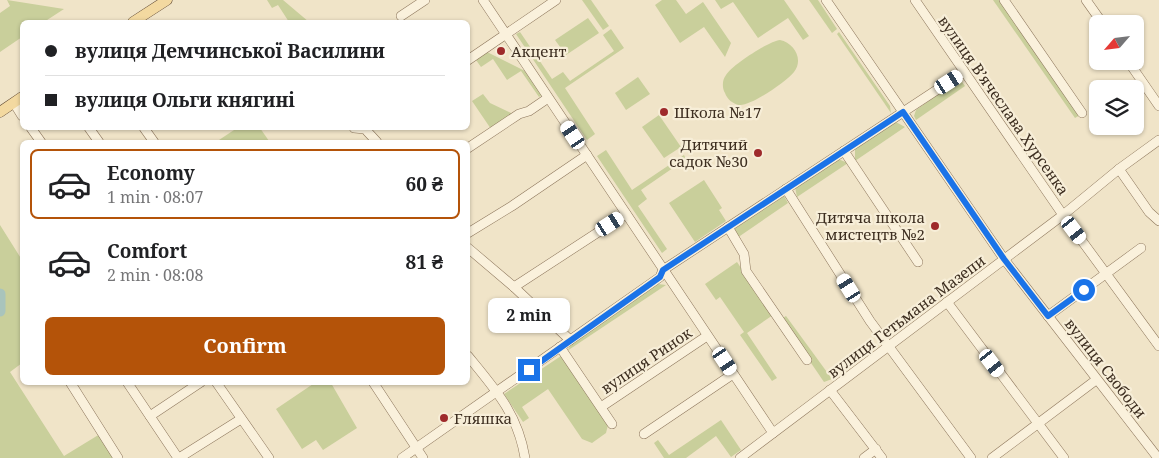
<!DOCTYPE html>
<meta charset="utf-8">
<style>
body{margin:0;font-family:"Noto Serif",serif;background:#f6f6f6;color:#202124;height:100vh;display:flex;flex-direction:column;font-size:19px;white-space:nowrap}
*{box-sizing:border-box;margin:0}
p{font-size:16px;color:#757577}
.icon{flex:none;width:28px;height:28px;fill:none;stroke:currentColor;stroke-width:2;stroke-linecap:round;stroke-linejoin:round}
.map{position:relative;flex:1;overflow:hidden}
.panel{position:absolute;left:20px;top:140px;width:450px;height:245px;display:flex;flex-direction:column;background:#fff;border-radius:8px;box-shadow:0 1px 4px #0004}
.panel>*{flex:none}
.guide{position:absolute;left:20px;top:20px;width:450px;height:110px;border-radius:8px;box-shadow:0 1px 4px #0004;display:grid;align-content:center;height:110px;padding:0 25px;background:#fff}
.needle{width:32px;rotate:242deg}
.tools{position:absolute;left:1089px;top:15px;display:grid;gap:10px}
.tools a{display:grid;place-items:center;width:55px;height:55px;border-radius:8px;background:#fff;box-shadow:0 1px 4px #0004;font-size:25px}
.end{position:absolute;width:22px;height:22px;margin:-11px;border:6px solid #1a73e8;background:#fff;box-shadow:0 0 0 2px #fff}
.from{border-radius:50%}
.bubble{position:absolute;height:35px;border-radius:8px;background:#fff;box-shadow:0 1px 4px #0004;font-size:16px;font-weight:700;line-height:35px;text-align:center}
.car{position:absolute;width:15px;height:30px;margin:-15px -8px;border-radius:6px;box-shadow:0 0 4px 1px #0007;background:linear-gradient(#fff 24%,#345 0 40%,#fff 0 76%,#345 0 86%,#fff 0)}
.guide b{display:flex;align-items:center;gap:18px;height:48px;font-size:19px}
.guide b+b{border-top:1px solid #e0e0e0}
.guide i{width:12px;height:12px;background:#202124}
ul{padding:9px 0 0;list-style:none}
li{display:flex;align-items:center;gap:15px;height:70px;margin:0 10px 8px;padding:0 15px;border:2px solid transparent;border-radius:8px}
li div{flex:1}
li b{display:block;font-size:19px}
li em{font-style:normal;font-weight:700}
li.current{border-color:#b45309}
li>.icon{width:45px;height:45px;stroke-width:1.5}
.cta{display:flex;gap:10px;margin-top:auto;padding:10px 25px}
.cta a{flex:1;height:58px;border-radius:8px;background:#b45309;color:#fff;font-size:20px;font-weight:700;line-height:58px;text-align:center}
.map>svg:first-child{display:block}
</style>
<div class="map">
<svg width="1159" height="458" viewBox="0 0 1159 458">
<rect width="100%" height="100%" fill="#f0e4c8"/>
<g fill="#c9cf9b">
<polygon points="7,0 64,9 44,22 22,22 22,37 0,52 0,13 10,6"/>
<polygon points="267,0 283,0 309,22 289,22 278,5 272,8"/>
<polygon points="582,0 591,0 609,26 603,30"/>
<polygon points="662,0 676,0 686,14 703,2 731,43 725,57 704,27 680,43 655,5"/>
<polygon points="715,0 784,0 809,36 803,40 788,18 758,38 733,2 721,9"/>
<polygon points="809,0 818,0 837,29 832,33"/>
<polygon points="993,0 1001,0 1080,115 1075,118"/>
<polygon points="588,18 599,33 566,55 555,40"/>
<polygon points="611,29 624,48 565,88 595,134 587,140 516,34 520,32 552,79 563,72 570,81 614,51 603,35"/>
<polygon points="839,32 890,106 891,113 837,34"/>
<path d="M780,40c14,3 24,19 14,32 -7,9 -44,35 -55,33 -6,-1 -12,-6 -14,-12 -3,-5 -3,-13 1,-18 6,-10 43,-34 54,-35z"/>
<polygon points="487,52 525,71 542,95 539,97 521,71 507,80 493,59 481,67 476,60"/>
<polygon points="638,77 650,94 626,110 615,93"/>
<polygon points="962,82 965,86 916,120 914,116 916,110 954,83"/>
<polygon points="483,94 490,103 513,114 491,129 472,101"/>
<polygon points="659,115 681,147 664,158 642,127"/>
<polygon points="894,121 905,127 855,161 855,148"/>
<polygon points="237,128 260,128 269,141 266,142 220,142 219,140"/>
<polygon points="606,150 632,190 684,155 686,159 641,190 647,199 638,206 667,249 662,253 597,156"/>
<polygon points="838,159 848,163 797,197 795,187"/>
<polygon points="704,180 722,208 719,210 726,221 695,242 669,203"/>
<polygon points="784,196 788,203 737,238 732,230"/>
<polygon points="0,225 22,260 22,363 10,372 64,456 100,434 116,458 0,458"/>
<polygon points="737,262 773,315 747,333 777,378 772,381 740,335 744,332 720,297 716,300 705,284"/>
<polygon points="658,284 666,285 567,351 571,345"/>
<polygon points="786,316 832,379 824,382 781,319"/>
<polygon points="561,356 608,425 606,433 592,443 582,439 548,389 522,407 529,418 523,422 504,394"/>
<polygon points="316,382 331,383 357,428 323,450 316,440 302,449 276,409"/>
<polygon points="721,420 741,450 731,457 716,436 686,458 664,458 654,443 658,440 669,455"/>
</g>
<g fill="none" stroke-linecap="round" stroke-linejoin="round">
<polyline stroke="#a9c4bc" stroke-width="11" points="0,294 0,311"/>
<g stroke="#8d765c" stroke-width="10">
<g id="minor">
<polyline points="483,0 773,433"/>
<polyline points="826,0 1004,259 1158,458"/>
<polyline points="915,0 1063,215 1159,346"/>
<polyline points="1004,0 1082,113"/>
<polyline points="1086,0 1103,24"/>
<polyline points="401,16 425,0"/>
<polyline points="468,60 556,0"/>
<polyline points="1128,61 1159,106"/>
<polyline points="14,103 22,116"/>
<polyline points="31,128 41,142"/>
<polyline points="89,128 99,142"/>
<polyline points="144,128 154,142"/>
<polyline points="354,128 365,129 377,142"/>
<polyline points="468,148 519,114 529,111 548,98"/>
<polyline points="844,151 918,262"/>
<polyline points="1119,169 1149,212 1159,221"/>
<polyline points="786,189 870,321 971,458"/>
<polyline points="728,227 744,254 746,271 807,360"/>
<polyline points="468,233 512,206 587,155"/>
<polyline points="468,248 514,287 570,340"/>
<polyline points="514,287 626,214"/>
<polyline points="947,302 1064,458"/>
<polyline points="1048,316 1141,248"/>
<polyline points="560,347 612,424"/>
<path d="M468,356c27,33 50,58 57,102"/>
<polyline points="70,382 118,458"/>
<polyline points="127,382 178,458"/>
<polyline points="216,382 269,458"/>
<polyline points="373,382 423,458"/>
<polyline points="830,390 882,458"/>
<polyline points="601,407 707,336"/>
<polyline points="150,416 201,382"/>
<polyline points="644,434 733,374"/>
<polyline points="179,458 241,419"/>
<polyline points="402,458 660,277 663,270 964,72"/>
<polyline points="740,458 1063,215 1119,169 1159,140"/>
<polyline points="864,458 876,449"/>
<polyline points="992,458 1096,380"/>
</g>
</g>
<g stroke="#5b4430" stroke-width="11">
<g id="major">
<polyline points="133,22 167,0"/>
<polyline points="0,112 22,97"/>
</g>
</g>
<use href="#minor" stroke="#faf1dc" stroke-width="9"/>
<use href="#major" stroke="#f3d9a0" stroke-width="10"/>
</g>
<g fill="none" stroke-linecap="round" stroke-linejoin="round">
<polyline stroke="#1a73e8" stroke-width="6" points="529,370 660,277 663,270 903,112 1004,259 1048,316 1084,290"/>
</g>
<g fill="#9e2a2b" stroke="#f7eed8" stroke-width="2">
<circle cx="501" cy="51" r="5"/>
<circle cx="664" cy="112" r="5"/>
<circle cx="758" cy="153" r="5"/>
<circle cx="935" cy="226" r="5"/>
<circle cx="444" cy="418" r="5"/>
</g>
<g text-anchor="middle" dominant-baseline="central" stroke-width="4.5" stroke-linejoin="round" paint-order="stroke">
<g font-size="15" fill="#3d2e20" stroke="#f7eed8" text-anchor="start">
<text x="511" y="51">Акцент</text>
<text x="674" y="112">Школа №17</text>
<text x="748" y="144" text-anchor="end">Дитячий<tspan x="748" dy="17">садок №30</tspan></text>
<text x="925" y="217" text-anchor="end">Дитяча школа<tspan x="925" dy="17">мистецтв №2</tspan></text>
<text x="454" y="418">Fляшка</text>
</g>
<g font-size="15" fill="#3d2e20" stroke="#f7eed8">
<text transform="translate(1004 105) rotate(55)">вулиця Вʼячеслава Хурсенка</text>
<text transform="translate(906 316) rotate(-37)">вулиця Гетьмана Мазепи</text>
<text transform="translate(646 360) rotate(-34)">вулиця Ринок</text>
<text transform="translate(1106 368) rotate(52)">вулиця Свободи</text>
</g>
</g>
</svg>
<div class="tools">
<a><svg class="needle" viewBox="-14 -14 28 28"><path d="M0-13l5 13h-10z" fill="#e53935"/><path d="M0 13l5-13h-10z" fill="#757577"/></svg></a>
<a><svg class="icon" aria-label="layers" viewBox="0 0 24 24"><path d="M12 4l9 5-9 5-9-5zM3 14l9 5 9-5"/></svg></a>
</div>
<i class="end from" style="left:1084px;top:290px"></i>
<i class="end" style="left:529px;top:370px"></i>
<div class="bubble" style="left:488px;top:298px;width:82px">2 min</div>
<i class="car" style="left:949px;top:82px;rotate:57deg"></i>
<i class="car" style="left:573px;top:135px;rotate:326deg"></i>
<i class="car" style="left:610px;top:224px;rotate:57deg"></i>
<i class="car" style="left:1074px;top:230px;rotate:143deg"></i>
<i class="car" style="left:849px;top:288px;rotate:328deg"></i>
<i class="car" style="left:725px;top:361px;rotate:146deg"></i>
<i class="car" style="left:992px;top:363px;rotate:143deg"></i>
<div class="guide">
<b><i class="from"></i>вулиця Демчинської Василини</b>
<b><i></i>вулиця Ольги княгині</b>
</div>
<section class="panel">
<ul>
<li class="current"><svg class="icon" aria-label="car" viewBox="0 0 24 24"><path d="M5 17H2v-5l4-1 3-4h7l3 4 3 1v5h-3M9 17h6M6 11h13"/><circle cx="7" cy="17" r="2"/><circle cx="17" cy="17" r="2"/></svg><div><b>Economy</b><p>1 min · 08:07</p></div><em>60 ₴</em></li>
<li><svg class="icon" aria-label="car" viewBox="0 0 24 24"><path d="M5 17H2v-5l4-1 3-4h7l3 4 3 1v5h-3M9 17h6M6 11h13"/><circle cx="7" cy="17" r="2"/><circle cx="17" cy="17" r="2"/></svg><div><b>Comfort</b><p>2 min · 08:08</p></div><em>81 ₴</em></li>
</ul>
<div class="cta"><a>Confirm</a></div>
</section>
</div>
